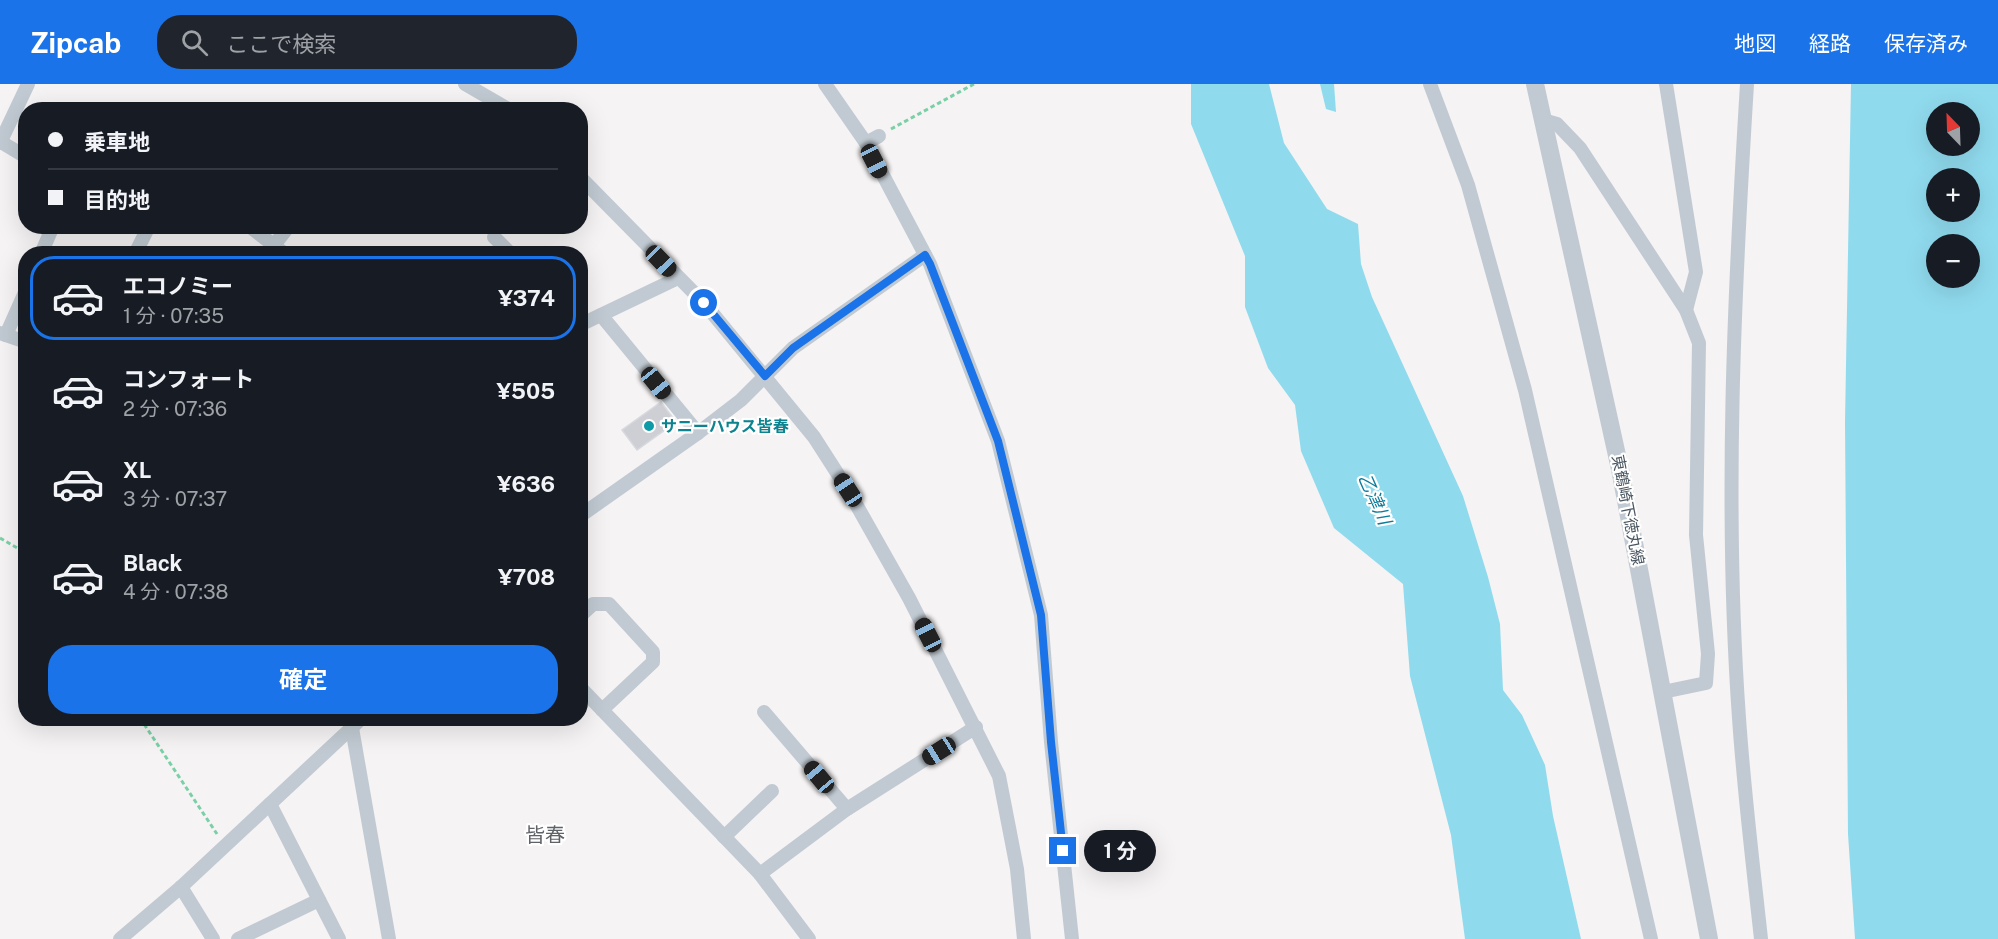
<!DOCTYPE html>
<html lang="ja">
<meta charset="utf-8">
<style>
body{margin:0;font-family:"Public Sans","Noto Sans JP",sans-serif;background:#20242c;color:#f1f3f6;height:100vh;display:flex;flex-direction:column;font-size:22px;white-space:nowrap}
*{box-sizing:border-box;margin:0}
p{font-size:20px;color:#9ea1a6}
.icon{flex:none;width:33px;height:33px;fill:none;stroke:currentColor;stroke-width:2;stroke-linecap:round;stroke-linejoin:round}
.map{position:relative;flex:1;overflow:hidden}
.panel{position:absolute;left:18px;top:162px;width:570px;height:480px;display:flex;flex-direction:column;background:#171b24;border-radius:24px;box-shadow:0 6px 24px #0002}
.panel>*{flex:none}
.hud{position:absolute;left:18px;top:18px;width:570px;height:132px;border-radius:24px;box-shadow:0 6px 24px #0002;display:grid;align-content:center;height:132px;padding:0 30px;background:#171b24}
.needle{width:39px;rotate:337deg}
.tools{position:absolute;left:1926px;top:18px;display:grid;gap:12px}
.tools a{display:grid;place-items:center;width:54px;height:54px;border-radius:50%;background:#171b24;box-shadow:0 6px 24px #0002;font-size:30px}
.end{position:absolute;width:27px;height:27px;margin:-14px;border:8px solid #1a73e8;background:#fff;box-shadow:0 0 0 3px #fff}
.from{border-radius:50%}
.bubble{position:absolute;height:42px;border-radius:21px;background:#171b24;box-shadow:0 6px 24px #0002;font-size:20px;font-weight:700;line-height:42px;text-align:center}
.car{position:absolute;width:18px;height:36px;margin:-18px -9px;border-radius:8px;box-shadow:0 0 4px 2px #0007;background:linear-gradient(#222 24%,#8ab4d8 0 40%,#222 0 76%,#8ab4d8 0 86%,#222 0)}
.hud b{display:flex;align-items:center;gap:21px;height:57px;font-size:22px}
.hud b+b{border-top:2px solid #363941}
.hud i{width:15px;height:15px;background:#f1f3f6}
ul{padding:10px 0 0;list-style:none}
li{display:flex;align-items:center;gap:18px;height:84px;margin:0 12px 9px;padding:0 18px;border:3px solid transparent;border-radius:24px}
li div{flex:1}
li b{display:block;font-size:22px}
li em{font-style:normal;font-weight:700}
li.selected{border-color:#1a73e8}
li>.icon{width:54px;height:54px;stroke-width:1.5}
.primary-button{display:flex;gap:12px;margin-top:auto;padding:12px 30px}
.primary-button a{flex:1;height:69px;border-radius:24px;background:#1a73e8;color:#fff;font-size:24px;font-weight:700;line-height:69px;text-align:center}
header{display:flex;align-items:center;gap:36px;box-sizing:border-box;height:84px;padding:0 30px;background:#1a73e8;color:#fff}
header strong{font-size:28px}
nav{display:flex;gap:33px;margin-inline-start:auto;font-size:21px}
.search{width:420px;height:54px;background:#20242c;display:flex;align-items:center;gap:15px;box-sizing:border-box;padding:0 21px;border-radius:24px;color:#9ea1a6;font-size:22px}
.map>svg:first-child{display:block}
</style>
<header>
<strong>Zipcab</strong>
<div class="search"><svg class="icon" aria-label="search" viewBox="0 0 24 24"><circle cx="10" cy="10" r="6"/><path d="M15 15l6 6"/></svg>ここで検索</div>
<nav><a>地図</a><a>経路</a><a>保存済み</a></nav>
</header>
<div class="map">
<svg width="1998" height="855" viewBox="0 0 1998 855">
<rect width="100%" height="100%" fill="#f5f3f3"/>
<g fill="#90daee" fill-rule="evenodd">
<polygon points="1191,0 1269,0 1284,59 1327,125 1358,140 1361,180 1372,213 1463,412 1488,493 1500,540 1503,606 1522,631 1545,681 1553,732 1581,855 1465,855 1451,751 1410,592 1403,500 1334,444 1301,367 1295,321 1268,284 1245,223 1245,172 1191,40"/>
<polygon points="1320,0 1334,0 1336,28 1326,25"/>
<path d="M1851,0h147v855h-143l-7,-105 -3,-412zM1936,28h34v34h-34zM1970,94v34h-34v-34zM1936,160h34v34h-34z"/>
</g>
<polygon fill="#cdcfd5" stroke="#d7d9de" stroke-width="1.5" points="661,318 676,338 637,366 622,346"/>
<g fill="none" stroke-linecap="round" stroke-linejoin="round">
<g stroke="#7ad0a6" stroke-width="3" stroke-dasharray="4.5 3" stroke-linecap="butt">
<polyline points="891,45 974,0"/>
<polyline points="0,454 26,469"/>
<polyline points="140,634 217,750"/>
</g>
<g stroke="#c1cad2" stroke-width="14">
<polyline points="465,0 510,26"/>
<polyline points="825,0 866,59 930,180 998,357 1041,531 1051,658 1072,855"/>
<polyline points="1430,0 1468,101 1525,306 1651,855"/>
<polyline points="1666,0 1696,188 1686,226"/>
<path d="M1747,0c-13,211 -23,423 -8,634 5,74 14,147 22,221"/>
<polyline points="1543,36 1557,40 1580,64 1686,226 1699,259 1696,451 1708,570 1706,599 1663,608"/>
<polyline points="1,58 26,73"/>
<polyline points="0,59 28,0"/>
<polyline points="866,59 879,52"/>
<polyline points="580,93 704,219 814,353 848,406 909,514 999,692 1017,785 1024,855"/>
<polyline points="249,142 285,170"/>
<polyline points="494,153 511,170"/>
<polyline points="275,160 289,142"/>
<polyline points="41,170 53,142"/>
<polyline points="135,170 149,142"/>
<polyline points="601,231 698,349"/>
<polyline points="580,236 584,239 678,194"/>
<polyline points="0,249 26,258"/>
<polyline points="6,251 26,206"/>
<polyline points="580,432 698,349 741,316 793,264 925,171"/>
<polyline points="580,532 593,520 609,520 653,568 653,578 602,626"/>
<polyline points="580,603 760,790 809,855"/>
<polyline points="764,628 847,725"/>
<polyline points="352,644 389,855"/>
<polyline points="270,720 339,855"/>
<polyline points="724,753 772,707"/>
<polyline points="760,790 847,725 976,643"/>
<polyline points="181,803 213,855"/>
<polyline points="120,855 181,803 362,634"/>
<polyline points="238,855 319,816"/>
</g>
<polyline stroke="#c1cad2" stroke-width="18" points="1535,0 1620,385 1709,855"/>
</g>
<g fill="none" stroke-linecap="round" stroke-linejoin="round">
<polyline stroke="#1a73e8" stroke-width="8" points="704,219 765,292 793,264 925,171 930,180 998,357 1041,531 1051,658 1063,767"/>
</g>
<circle fill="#0f9aa8" stroke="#fff" stroke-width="2" cx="649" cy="342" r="6"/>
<g text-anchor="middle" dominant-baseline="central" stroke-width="4.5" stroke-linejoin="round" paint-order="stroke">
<g font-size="16" font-weight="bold" fill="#0d838f" stroke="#fff" text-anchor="start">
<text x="661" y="342">サニーハウス皆春</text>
</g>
<g font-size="16" fill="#4a5661" stroke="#fff">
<text transform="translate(1628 426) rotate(79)">東鶴崎下徳丸線</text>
</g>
<g font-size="18" font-style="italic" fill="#0c7c9b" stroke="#fff">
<text transform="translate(1375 415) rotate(66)">乙津川</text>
</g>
<g font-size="20" fill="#5f6368" stroke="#fff">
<text x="545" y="751">皆春</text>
</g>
</g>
</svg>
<div class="tools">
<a><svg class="needle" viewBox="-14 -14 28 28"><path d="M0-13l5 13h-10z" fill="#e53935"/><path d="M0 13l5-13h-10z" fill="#9ea1a6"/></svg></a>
<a>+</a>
<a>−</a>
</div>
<i class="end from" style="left:704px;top:219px"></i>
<i class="end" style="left:1063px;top:767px"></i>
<div class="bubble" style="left:1084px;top:746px;width:72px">1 分</div>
<i class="car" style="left:874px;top:77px;rotate:153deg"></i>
<i class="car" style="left:661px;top:177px;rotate:136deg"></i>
<i class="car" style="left:656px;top:299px;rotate:141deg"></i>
<i class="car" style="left:848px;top:406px;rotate:327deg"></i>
<i class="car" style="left:928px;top:551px;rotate:333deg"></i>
<i class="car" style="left:939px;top:667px;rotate:238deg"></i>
<i class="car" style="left:819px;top:693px;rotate:320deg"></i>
<div class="hud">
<b><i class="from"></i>乗車地</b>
<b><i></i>目的地</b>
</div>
<section class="panel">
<ul>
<li class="selected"><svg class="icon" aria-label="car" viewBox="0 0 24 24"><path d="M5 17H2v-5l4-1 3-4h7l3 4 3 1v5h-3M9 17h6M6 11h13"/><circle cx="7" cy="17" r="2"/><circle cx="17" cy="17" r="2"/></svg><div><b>エコノミー</b><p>1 分 · 07:35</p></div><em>¥374</em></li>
<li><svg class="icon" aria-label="car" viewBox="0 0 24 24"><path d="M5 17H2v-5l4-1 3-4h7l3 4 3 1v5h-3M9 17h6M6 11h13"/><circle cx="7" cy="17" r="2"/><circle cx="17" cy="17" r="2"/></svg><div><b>コンフォート</b><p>2 分 · 07:36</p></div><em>¥505</em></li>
<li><svg class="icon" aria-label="car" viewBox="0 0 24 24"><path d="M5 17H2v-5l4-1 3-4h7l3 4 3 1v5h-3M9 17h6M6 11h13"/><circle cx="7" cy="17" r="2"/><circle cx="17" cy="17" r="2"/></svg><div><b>XL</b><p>3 分 · 07:37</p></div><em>¥636</em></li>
<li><svg class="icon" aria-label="car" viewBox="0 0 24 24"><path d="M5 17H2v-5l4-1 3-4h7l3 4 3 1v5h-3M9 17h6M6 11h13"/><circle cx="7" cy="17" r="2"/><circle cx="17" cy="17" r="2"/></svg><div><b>Black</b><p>4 分 · 07:38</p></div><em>¥708</em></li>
</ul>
<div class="primary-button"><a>確定</a></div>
</section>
</div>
